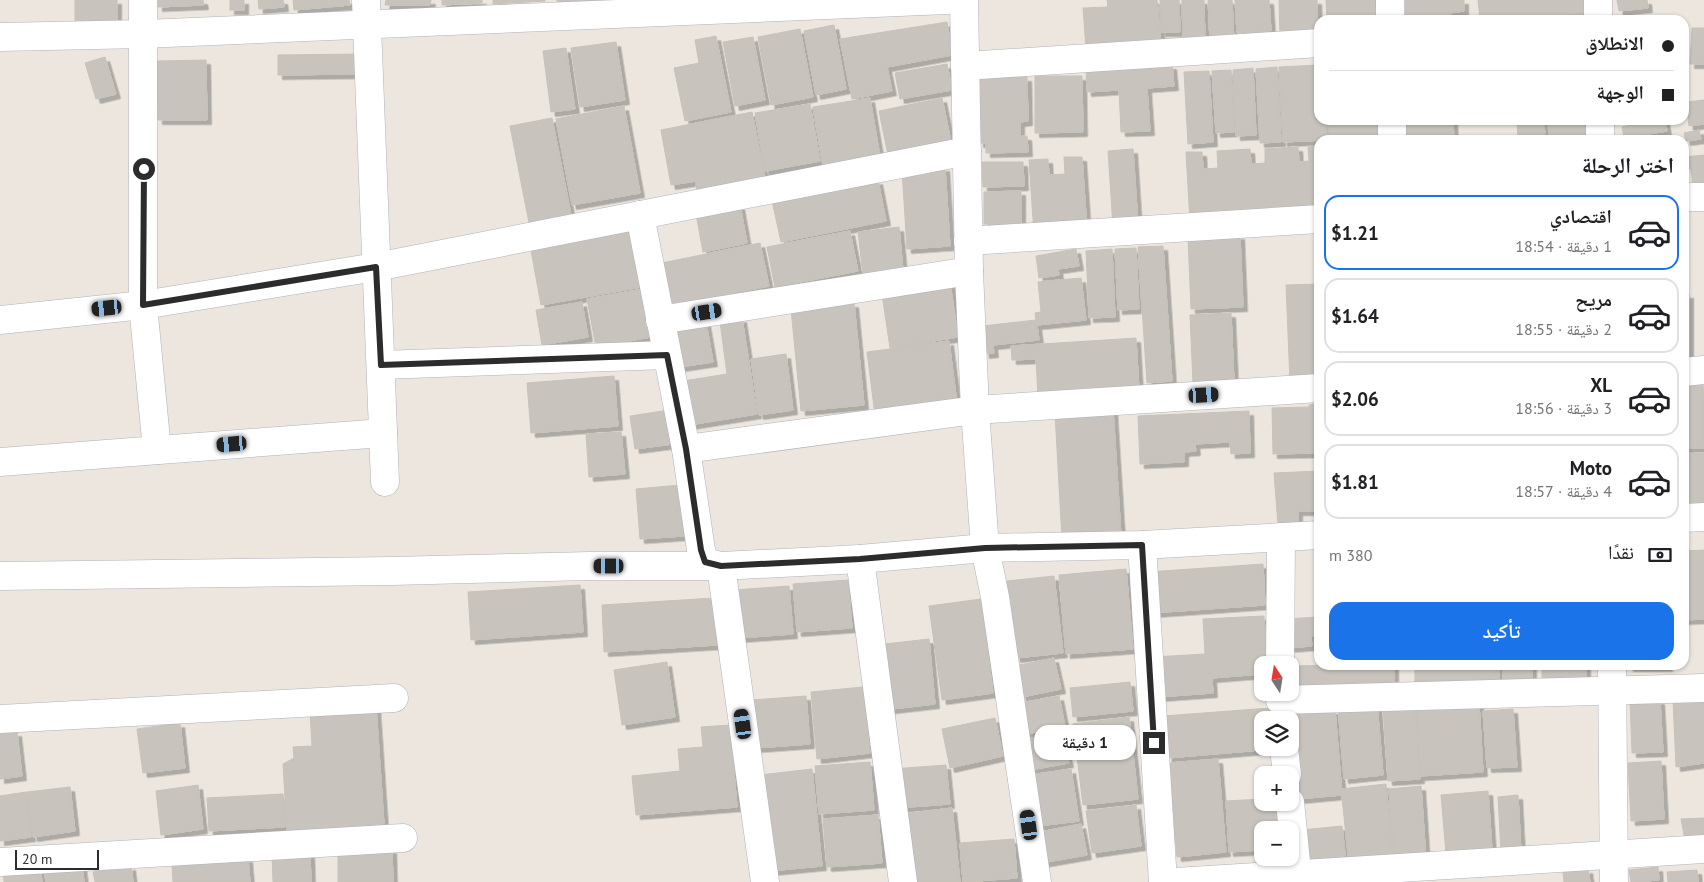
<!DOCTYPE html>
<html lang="ar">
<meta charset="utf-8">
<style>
body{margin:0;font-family:"PT Sans","Noto Naskh Arabic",sans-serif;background:#f6f6f6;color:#202124;direction:rtl;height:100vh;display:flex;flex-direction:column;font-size:19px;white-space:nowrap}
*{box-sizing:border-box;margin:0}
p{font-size:16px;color:#757577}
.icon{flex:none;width:28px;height:28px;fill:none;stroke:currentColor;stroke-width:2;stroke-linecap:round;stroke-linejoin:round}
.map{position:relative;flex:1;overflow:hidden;direction:ltr}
.details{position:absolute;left:1314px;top:135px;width:375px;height:535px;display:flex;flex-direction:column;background:#fff;border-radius:15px;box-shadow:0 1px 4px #0004;direction:rtl}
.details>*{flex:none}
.guide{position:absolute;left:1314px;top:15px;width:375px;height:110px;border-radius:15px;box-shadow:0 1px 4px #0004;direction:rtl;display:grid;align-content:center;height:110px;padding:0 15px;background:#fff}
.needle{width:32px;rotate:348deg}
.buttons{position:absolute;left:1254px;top:656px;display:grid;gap:10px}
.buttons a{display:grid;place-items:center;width:45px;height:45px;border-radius:10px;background:#fff;box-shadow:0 1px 4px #0004;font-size:25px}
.scale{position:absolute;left:15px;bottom:12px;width:84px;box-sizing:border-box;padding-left:5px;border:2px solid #2c2c2c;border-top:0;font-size:14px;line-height:18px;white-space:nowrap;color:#2c2c2c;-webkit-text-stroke:4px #fff;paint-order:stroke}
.end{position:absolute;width:22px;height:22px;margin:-11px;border:6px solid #2c2c2c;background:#fff;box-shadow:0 0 0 2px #fff}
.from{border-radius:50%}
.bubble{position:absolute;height:35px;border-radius:15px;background:#fff;box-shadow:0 1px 4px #0004;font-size:16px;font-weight:600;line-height:35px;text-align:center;direction:rtl}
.car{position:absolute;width:15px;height:30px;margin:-15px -8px;border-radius:6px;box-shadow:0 0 4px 1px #0007;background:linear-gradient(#222 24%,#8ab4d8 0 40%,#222 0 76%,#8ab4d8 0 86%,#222 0)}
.guide b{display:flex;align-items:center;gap:18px;height:48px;font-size:19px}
.guide b+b{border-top:1px solid #e0e0e0}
.guide i{width:12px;height:12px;background:#202124}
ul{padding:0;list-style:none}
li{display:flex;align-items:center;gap:15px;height:75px;margin:0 10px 8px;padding:0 5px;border:2px solid #e0e0e0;border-radius:15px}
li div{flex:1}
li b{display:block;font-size:19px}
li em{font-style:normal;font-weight:600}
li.on{border-color:#1a73e8}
li>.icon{width:45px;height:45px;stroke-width:1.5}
h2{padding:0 15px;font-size:22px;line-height:60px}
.pay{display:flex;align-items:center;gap:12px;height:55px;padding:0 15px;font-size:19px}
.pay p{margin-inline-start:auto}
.button{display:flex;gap:10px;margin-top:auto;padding:10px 15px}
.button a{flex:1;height:58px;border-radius:15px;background:#1a73e8;color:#fff;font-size:20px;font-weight:600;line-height:58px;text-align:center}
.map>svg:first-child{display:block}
</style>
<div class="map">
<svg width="1704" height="882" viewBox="0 0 1704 882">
<defs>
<filter id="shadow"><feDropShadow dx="4.5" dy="4.5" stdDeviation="0" flood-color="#0004"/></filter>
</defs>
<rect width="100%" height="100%" fill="#ece6df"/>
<g fill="#c8c4bd" stroke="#c7c2b9" filter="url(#shadow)">
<rect x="75" y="0" width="42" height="23"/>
<polygon points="158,0 203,0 204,5 158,7"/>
<rect x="230" y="0" width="14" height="10"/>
<polygon points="258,0 283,0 284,7 259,9"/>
<polygon points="293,0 349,0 350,5 294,10"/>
<polygon points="386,0 431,0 430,5 385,5"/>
<polygon points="442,0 482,0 482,3 442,5"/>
<polygon points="493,0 545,0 545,1 493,4"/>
<polygon points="557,0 628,0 557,7"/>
<polygon points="1107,0 1157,0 1161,43 1086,49 1083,8 1108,7"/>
<polygon points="1160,0 1179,0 1180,32 1161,32"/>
<polygon points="1182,0 1204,0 1205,43 1183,43"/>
<polygon points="1208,0 1232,0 1234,41 1210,42"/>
<polygon points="1235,0 1269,0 1271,31 1237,33"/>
<polygon points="1279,0 1317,0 1318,36 1280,37"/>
<polygon points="1326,0 1376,0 1377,20 1327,20"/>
<polygon points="1405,0 1464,0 1464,11 1450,13 1451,20 1406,20"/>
<polygon points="1478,0 1586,0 1588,13 1522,20 1480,20"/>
<polygon points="1617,0 1647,0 1648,8 1619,11"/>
<polygon points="947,22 952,55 887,67 892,91 852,99 840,39"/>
<polygon points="834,25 846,89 816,95 804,31"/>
<polygon points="1692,28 1704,28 1704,64 1690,64"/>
<polygon points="800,29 813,97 771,105 758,37"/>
<polygon points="716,36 731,112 685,121 674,68 699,63 695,40"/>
<polygon points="753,37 765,100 735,106 723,42"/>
<polygon points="616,42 625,100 580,107 571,48"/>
<polygon points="566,48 575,109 551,112 543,51"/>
<polygon points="359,54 359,74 278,75 278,55"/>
<polygon points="105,57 116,94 96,99 85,63"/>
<polygon points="206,60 207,120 158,120 157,61"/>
<polygon points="947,64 952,90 900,99 895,73"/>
<polygon points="1172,65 1174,86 1147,88 1150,131 1121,132 1119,90 1087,92 1086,71"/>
<polygon points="1319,65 1319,120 1326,120 1327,140 1283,142 1279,67"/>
<polygon points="1277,67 1281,142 1260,143 1256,69"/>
<polygon points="1253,68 1256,135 1236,136 1233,70"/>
<polygon points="1231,70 1234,132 1216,133 1212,71"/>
<polygon points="1209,71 1213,142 1188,144 1184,72"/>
<polygon points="1035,76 1082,76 1083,132 1035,133"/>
<polygon points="1027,77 1028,121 1020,122 1020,136 1027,136 1028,152 986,153 986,143 979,143 978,78"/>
<polygon points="870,98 880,157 823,166 813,107"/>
<polygon points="942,98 952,147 889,160 879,111"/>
<polygon points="1704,100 1704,124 1689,126 1686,102"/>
<polygon points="810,104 820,161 765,171 755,113"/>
<polygon points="624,106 640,193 572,205 556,119"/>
<polygon points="752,112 765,179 697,193 696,181 671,185 661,130"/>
<polygon points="552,118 571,215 529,223 510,126"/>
<polygon points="1328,120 1377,120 1378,140 1329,140"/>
<polygon points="1453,120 1454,140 1407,140 1405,122"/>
<polygon points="1544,120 1545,140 1518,140 1517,122"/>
<polygon points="1548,120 1586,120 1587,140 1549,138"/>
<polygon points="1636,120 1665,120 1667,131 1624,138 1622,127 1636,124"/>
<polygon points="1699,130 1701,139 1686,141 1684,133"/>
<polygon points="1319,146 1319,215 1190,222 1186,152 1202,152 1203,169 1218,168 1217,151 1250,149 1251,164 1265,163 1265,149 1298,147 1299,162 1309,161 1308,147"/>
<polygon points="1133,149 1138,225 1113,227 1108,151"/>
<polygon points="1704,155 1704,186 1693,187 1691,168 1687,169 1685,157"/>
<polygon points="1064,157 1082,157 1087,230 1034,234 1029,160 1048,159 1049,175 1065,174"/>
<polygon points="982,162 1023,162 1024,186 983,187"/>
<polygon points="945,167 950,246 907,249 902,170"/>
<polygon points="878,180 886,221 781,242 772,201"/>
<polygon points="1021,191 1021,224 984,224 984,192"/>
<polygon points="740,205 747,243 703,252 696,214"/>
<polygon points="636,226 647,286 541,305 530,245"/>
<polygon points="899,227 903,270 863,275 858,232"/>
<polygon points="850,231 858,271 775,287 767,247"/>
<polygon points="1240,235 1243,307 1191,309 1188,238"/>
<polygon points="760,243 769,286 666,307 657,264"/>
<polygon points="1163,246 1172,381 1147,383 1138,247"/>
<polygon points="1136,248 1139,309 1118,310 1115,249"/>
<polygon points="1076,249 1079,266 1058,269 1059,275 1039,278 1036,256"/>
<polygon points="1112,249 1115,317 1089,318 1086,251"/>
<polygon points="1081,278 1086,320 1037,325 1039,340 993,345 994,353 985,354 982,326 1036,320 1035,313 1041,312 1038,282"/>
<polygon points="950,283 958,337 890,348 882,294"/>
<polygon points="1319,284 1319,381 1290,382 1286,285"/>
<polygon points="643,289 651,337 596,347 587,299"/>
<rect x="1684" y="294" width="5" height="66"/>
<polygon points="582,302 588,337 542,345 536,310"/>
<polygon points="854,303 864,405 801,411 791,309"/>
<polygon points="1231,313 1234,382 1193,384 1190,315"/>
<polygon points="742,318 757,414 689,425 683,381 727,374 720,322"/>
<polygon points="706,322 713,362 680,367 673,327"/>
<polygon points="1136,338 1139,391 1038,397 1036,359 1012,360 1011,346"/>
<polygon points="949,341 957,404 875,415 867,352"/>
<polygon points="786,354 793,410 759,415 751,359"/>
<polygon points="614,376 618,426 531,433 527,383"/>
<polygon points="1684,383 1703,383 1704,448 1685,448"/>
<polygon points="1319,404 1319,453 1273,454 1272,408 1309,407 1309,405"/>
<polygon points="1113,409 1121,536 1062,539 1055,413"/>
<polygon points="669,410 673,444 635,449 630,416"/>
<polygon points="1249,411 1250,453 1231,454 1230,442 1195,444 1196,451 1184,452 1184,462 1140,464 1138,416"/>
<polygon points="621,432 625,474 589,477 586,434"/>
<polygon points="1704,453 1704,512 1684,513 1684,454"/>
<polygon points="1319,471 1319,511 1298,511 1298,524 1278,525 1274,473"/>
<polygon points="680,485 684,536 640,539 636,489"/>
<polygon points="1704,550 1704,619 1684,620 1684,551"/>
<polygon points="1263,564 1265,605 1151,613 1148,572"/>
<polygon points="1126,569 1133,649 1066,654 1059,575"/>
<polygon points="1054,576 1063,653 1016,658 1007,581"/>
<polygon points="848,580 852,628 797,632 793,584"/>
<polygon points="580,585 583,632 471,640 468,592"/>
<polygon points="789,586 793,634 738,638 734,590"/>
<polygon points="714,598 717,645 604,652 602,605"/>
<polygon points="981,599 993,693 942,700 929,606"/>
<polygon points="1264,616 1267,665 1262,665 1262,674 1212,678 1213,693 1157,697 1154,657 1205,654 1203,619"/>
<polygon points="1319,617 1319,635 1311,636 1312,646 1286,648 1285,619"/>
<polygon points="929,639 935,704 883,710 876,645"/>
<polygon points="1054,658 1061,689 1022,697 1015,666"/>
<polygon points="667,662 675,717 622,725 614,670"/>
<polygon points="1332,665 1394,665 1394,690 1293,693 1292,666"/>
<rect x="1415" y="665" width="84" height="19"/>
<polygon points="1503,665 1532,665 1532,684 1503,685"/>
<rect x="1542" y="665" width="44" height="17"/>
<rect x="1629" y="665" width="39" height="2"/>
<polygon points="1130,682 1133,711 1073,717 1070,688"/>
<polygon points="863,687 870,753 817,759 811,692"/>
<polygon points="806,696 810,744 755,748 752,700"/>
<polygon points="1059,696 1065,726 1026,734 1020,703"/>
<polygon points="1704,699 1704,763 1676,767 1673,700"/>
<polygon points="1660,700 1663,752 1632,753 1630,701"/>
<polygon points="1377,703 1383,775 1344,779 1338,706"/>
<polygon points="1479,703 1483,772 1420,776 1416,707"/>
<polygon points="376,706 384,825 287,832 283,764 294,758 293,747 312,746 310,711"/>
<polygon points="1415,706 1420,779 1388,781 1383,708"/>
<polygon points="1270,708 1271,720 1262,720 1262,748 1273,749 1168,758 1163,716"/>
<polygon points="1513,709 1517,767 1487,768 1483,711"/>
<polygon points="1335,710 1342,795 1298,799 1291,713"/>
<polygon points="1129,717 1138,799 1083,805 1073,724"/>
<polygon points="995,718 1003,756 950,768 942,729"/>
<polygon points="180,723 185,768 143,773 137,729"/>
<polygon points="730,725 737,807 636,815 632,776 680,771 678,749 703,747 701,727"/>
<polygon points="17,732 22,776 0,779 0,734"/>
<polygon points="1062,732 1069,763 1030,770 1023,740"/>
<polygon points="1218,759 1226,852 1177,857 1168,763"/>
<polygon points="1661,761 1664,819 1631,821 1628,763"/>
<polygon points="870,762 874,810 819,814 815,766"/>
<polygon points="946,765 950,804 896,808 892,769"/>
<polygon points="812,769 822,866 770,871 760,775"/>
<polygon points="1071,769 1079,821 1038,826 1030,775"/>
<polygon points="1386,784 1393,859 1349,863 1341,789"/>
<polygon points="198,785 203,829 161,835 156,791"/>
<polygon points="1421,786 1426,860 1394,862 1389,789"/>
<polygon points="70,787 75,831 33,837 27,792"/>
<polygon points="1488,791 1492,850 1446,854 1441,795"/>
<polygon points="26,792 31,837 0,841 0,796"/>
<polygon points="283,794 285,827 209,831 207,798"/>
<polygon points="1518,795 1521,852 1501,853 1498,797"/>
<polygon points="1262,799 1262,802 1282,802 1284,830 1262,830 1262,850 1229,852 1226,801"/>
<polygon points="1136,805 1141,846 1092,853 1086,811"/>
<polygon points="952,808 960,882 910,882 902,814"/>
<polygon points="878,815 882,863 827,867 823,819"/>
<polygon points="1704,818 1704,842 1686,845 1681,819"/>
<polygon points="1081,824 1087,855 1041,863 1035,833"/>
<polygon points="1342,826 1346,863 1305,867 1301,830"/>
<polygon points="1014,839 1017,878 963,882 960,843"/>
<polygon points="392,849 393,882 338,882 338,850"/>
<polygon points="310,853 311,882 273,882 272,855"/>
<polygon points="248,858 250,882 173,882 172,864"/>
<polygon points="40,864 42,882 4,882 3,868"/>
<polygon points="82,865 84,882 46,882 44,870"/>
<polygon points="131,866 133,882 95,882 93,872"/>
<polygon points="1658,867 1659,880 1631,882 1629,870"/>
<polygon points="1588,869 1590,882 1564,882 1563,872"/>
<polygon points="1697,870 1698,882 1668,882 1667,872"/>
</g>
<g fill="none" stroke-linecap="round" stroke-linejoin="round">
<g stroke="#afb2bb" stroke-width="29">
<g id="minor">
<polyline points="143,0 143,305 157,450"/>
<polyline points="366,0 385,482"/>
<polyline points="964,0 969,271 975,410 985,548 995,597 1037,882"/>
<polyline points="1390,0 1390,20"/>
<polyline points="1598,20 1598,0"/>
<polyline points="0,37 144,34 947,0"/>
<polyline points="965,66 1319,43"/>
<polyline points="1392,120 1392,140"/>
<polyline points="1600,120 1600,140"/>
<polyline points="1684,197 1704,197"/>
<polyline points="640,215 686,449 701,550 705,562 721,566 765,882"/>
<polyline points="968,241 1319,219"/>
<polyline points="0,320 143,305 376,267 967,151"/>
<polyline points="660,320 969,271"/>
<polyline points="381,365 667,355"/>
<polyline points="1684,372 1704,370"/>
<polyline points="686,449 975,410 1319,388"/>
<polyline points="0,462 383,433"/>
<polyline points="1684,518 1704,517"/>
<polyline points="1142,545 1163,882"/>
<polyline points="860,559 903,882"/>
<polyline points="0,576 392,571 590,566 721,566 860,559 985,548 1142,545 1319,535"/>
<polyline points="1280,665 1281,537"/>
<polyline points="1612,665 1614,882"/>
<polyline points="1280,700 1704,688"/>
<polyline points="0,719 394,698"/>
<polyline points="1284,748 1287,775"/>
<polyline points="1290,802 1298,882"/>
<polyline points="0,862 403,838"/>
<polyline points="1175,882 1704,849"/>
</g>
</g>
<use href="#minor" stroke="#fff" stroke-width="28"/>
</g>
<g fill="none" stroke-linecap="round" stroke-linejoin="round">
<polyline stroke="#2c2c2c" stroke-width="6" points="144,169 143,305 376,267 381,365 667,355 686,449 701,550 705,562 721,566 860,559 985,548 1142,545 1154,743"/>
</g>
</svg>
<div class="buttons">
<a><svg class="needle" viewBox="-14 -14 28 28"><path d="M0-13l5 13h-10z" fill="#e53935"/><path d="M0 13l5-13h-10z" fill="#757577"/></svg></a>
<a><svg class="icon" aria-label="layers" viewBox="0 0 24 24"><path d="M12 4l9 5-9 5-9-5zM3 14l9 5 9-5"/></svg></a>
<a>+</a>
<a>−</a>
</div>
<div class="scale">20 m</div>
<i class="end from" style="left:144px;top:169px"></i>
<i class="end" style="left:1154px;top:743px"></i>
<div class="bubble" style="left:1034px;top:725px;width:102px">1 دقيقة</div>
<i class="car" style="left:107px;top:308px;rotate:264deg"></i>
<i class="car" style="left:707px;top:312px;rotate:81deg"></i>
<i class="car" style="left:1204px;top:395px;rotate:87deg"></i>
<i class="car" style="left:232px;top:444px;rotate:265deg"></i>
<i class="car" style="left:609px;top:566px;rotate:270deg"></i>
<i class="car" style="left:743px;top:724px;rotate:352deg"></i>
<i class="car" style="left:1029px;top:825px;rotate:352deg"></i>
<div class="guide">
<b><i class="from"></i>الانطلاق</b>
<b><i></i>الوجهة</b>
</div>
<section class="details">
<h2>اختر الرحلة</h2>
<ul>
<li class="on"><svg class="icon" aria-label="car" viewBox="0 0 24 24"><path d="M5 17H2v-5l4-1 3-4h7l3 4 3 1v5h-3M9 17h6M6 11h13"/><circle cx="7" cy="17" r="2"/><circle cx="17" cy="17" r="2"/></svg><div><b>اقتصادي</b><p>1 دقيقة · 18:54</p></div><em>$1.21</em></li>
<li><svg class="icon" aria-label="car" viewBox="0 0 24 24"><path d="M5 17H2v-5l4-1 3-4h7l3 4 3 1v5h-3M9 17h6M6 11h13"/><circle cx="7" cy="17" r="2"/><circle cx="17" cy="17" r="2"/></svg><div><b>مريح</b><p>2 دقيقة · 18:55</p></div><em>$1.64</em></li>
<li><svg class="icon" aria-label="car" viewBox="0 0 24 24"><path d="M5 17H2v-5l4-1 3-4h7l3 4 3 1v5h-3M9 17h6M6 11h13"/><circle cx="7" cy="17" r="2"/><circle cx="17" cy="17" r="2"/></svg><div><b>XL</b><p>3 دقيقة · 18:56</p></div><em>$2.06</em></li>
<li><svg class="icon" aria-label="car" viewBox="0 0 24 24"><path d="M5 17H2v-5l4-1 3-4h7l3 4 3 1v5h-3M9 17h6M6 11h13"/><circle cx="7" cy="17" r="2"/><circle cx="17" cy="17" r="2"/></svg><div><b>Moto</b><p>4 دقيقة · 18:57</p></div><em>$1.81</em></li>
</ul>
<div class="pay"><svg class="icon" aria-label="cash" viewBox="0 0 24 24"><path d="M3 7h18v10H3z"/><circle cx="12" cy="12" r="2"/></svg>نقدًا<p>380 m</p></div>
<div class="button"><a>تأكيد</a></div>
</section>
</div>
